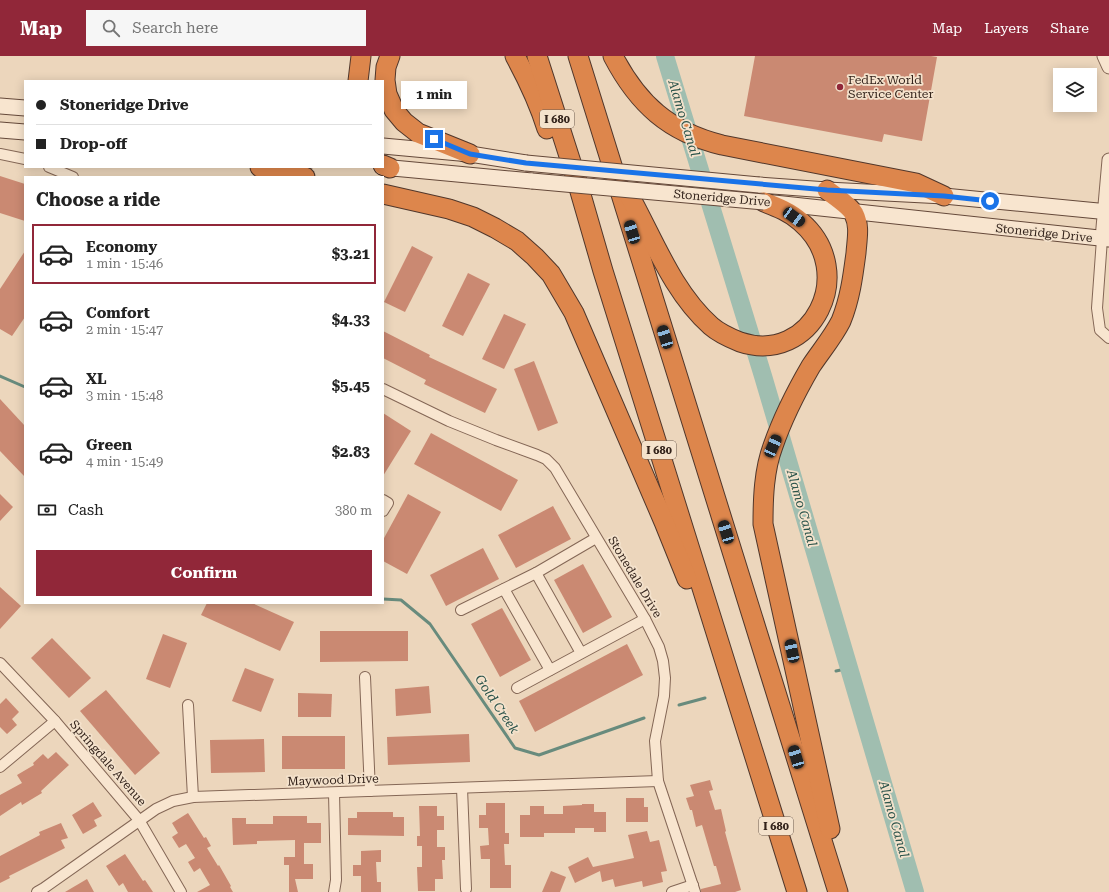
<!DOCTYPE html>
<meta charset="utf-8">
<style>
body{margin:0;font-family:"Roboto Serif",serif;background:#f6f6f6;color:#222;height:100vh;display:flex;flex-direction:column;font-size:15px;white-space:nowrap}
*{box-sizing:border-box;margin:0}
p{font-size:13px;color:#767676}
.icon{flex:none;width:22px;height:22px;fill:none;stroke:currentColor;stroke-width:2;stroke-linecap:round;stroke-linejoin:round}
.map{position:relative;flex:1;overflow:hidden}
.drawer{position:absolute;left:24px;top:120px;width:360px;height:428px;display:flex;flex-direction:column;background:#fff;border-radius:0px;box-shadow:0 2px 10px #0003}
.drawer>*{flex:none}
.top-card{position:absolute;left:24px;top:24px;width:360px;height:88px;border-radius:0px;box-shadow:0 2px 10px #0003;display:grid;align-content:center;height:88px;padding:0 12px;background:#fff}
.tools{position:absolute;left:1053px;top:12px;display:grid;gap:8px}
.tools a{display:grid;place-items:center;width:44px;height:44px;border-radius:0px;background:#fff;box-shadow:0 2px 10px #0003;font-size:20px}
.end{position:absolute;width:18px;height:18px;margin:-9px;border:5px solid #1a73e8;background:#fff;box-shadow:0 0 0 2px #fff}
.from{border-radius:50%}
.bubble{position:absolute;height:28px;border-radius:0px;background:#fff;box-shadow:0 2px 10px #0003;font-size:13px;font-weight:700;line-height:28px;text-align:center}
.car{position:absolute;width:12px;height:24px;margin:-12px -6px;border-radius:5px;box-shadow:0 0 3px 1px #0007;background:linear-gradient(#222 24%,#8ab4d8 0 40%,#222 0 76%,#8ab4d8 0 86%,#222 0)}
.top-card b{display:flex;align-items:center;gap:14px;height:38px;font-size:15px}
.top-card b+b{border-top:1px solid #e0e0e0}
.top-card i{width:10px;height:10px;background:#222}
ul{padding:0;list-style:none}
li{display:flex;align-items:center;gap:12px;height:60px;margin:0 8px 6px;padding:0 4px;border:2px solid transparent;border-radius:0px}
li div{flex:1}
li b{display:block;font-size:15px}
li em{font-style:normal;font-weight:700}
li.on{border-color:#912739}
li>.icon{width:36px;height:36px;stroke-width:1.5}
h2{padding:0 12px;font-size:18px;line-height:48px}
.pay{display:flex;align-items:center;gap:10px;height:44px;padding:0 12px;font-size:15px}
.pay p{margin-inline-start:auto}
.primary-button{display:flex;gap:8px;margin-top:auto;padding:8px 12px}
.primary-button a{flex:1;height:46px;border-radius:0px;background:#912739;color:#fff;font-size:16px;font-weight:700;line-height:46px;text-align:center}
header{display:flex;align-items:center;gap:24px;box-sizing:border-box;height:56px;padding:0 20px;background:#912739;color:#fff}
header strong{font-size:19px}
nav{display:flex;gap:22px;margin-inline-start:auto;font-size:14px}
.search{width:280px;height:36px;background:#f6f6f6;display:flex;align-items:center;gap:10px;box-sizing:border-box;padding:0 14px;border-radius:0px;color:#767676;font-size:15px}
.map>svg:first-child{display:block}
</style>
<header>
<strong>Map</strong>
<div class="search"><svg class="icon" aria-label="search" viewBox="0 0 24 24"><circle cx="10" cy="10" r="6"/><path d="M15 15l6 6"/></svg>Search here</div>
<nav><a>Map</a><a>Layers</a><a>Share</a></nav>
</header>
<div class="map">
<svg width="1109" height="836" viewBox="0 0 1109 836">
<rect width="100%" height="100%" fill="#ecd6bc"/>
<g fill="none" stroke-linecap="round" stroke-linejoin="round">
<g stroke="#688b7d" stroke-width="3">
<polyline points="0,320 25,331"/>
<polyline points="383,543 401,544 430,568 515,692 539,699 644,662"/>
<polyline points="836,615 850,612"/>
<polyline points="679,649 705,642"/>
</g>
<polyline stroke="#a0beb0" stroke-width="18" points="665,0 763,320 915,836"/>
</g>
<g fill="#ca8972">
<polygon points="755,0 931,0 937,1 922,85 884,78 882,86 744,60"/>
<polygon points="0,120 25,128 25,165 0,157"/>
<polygon points="412,190 433,201 405,256 384,246"/>
<polygon points="25,195 25,261 12,280 0,273 0,233"/>
<polygon points="468,217 490,228 463,280 442,270"/>
<polygon points="504,258 526,268 504,313 482,303"/>
<polygon points="383,275 430,299 429,301 497,333 485,357 424,328 426,324 383,302"/>
<polygon points="534,305 558,367 538,375 514,313"/>
<polygon points="0,343 25,370 25,421 0,395"/>
<polygon points="383,357 411,375 383,420"/>
<polygon points="431,377 518,424 501,455 414,408"/>
<polygon points="0,438 13,451 0,465"/>
<polygon points="408,438 441,456 407,518 383,505 383,484"/>
<polygon points="553,450 571,483 516,512 498,479"/>
<polygon points="483,492 499,523 446,550 430,519"/>
<polygon points="583,508 612,561 583,577 554,524"/>
<polygon points="0,531 21,550 0,573"/>
<polygon points="207,547 252,547 294,566 280,595 201,559"/>
<polygon points="502,552 531,604 500,621 471,568"/>
<polygon points="320,575 408,575 408,605 320,606"/>
<polygon points="163,578 187,587 170,632 146,623"/>
<polygon points="52,582 91,622 69,642 31,602"/>
<polygon points="627,588 643,619 535,676 519,645"/>
<polygon points="245,612 274,623 261,656 232,645"/>
<polygon points="429,630 431,657 396,660 395,633"/>
<polygon points="106,634 160,697 135,719 80,655"/>
<polygon points="298,637 332,638 331,661 298,661"/>
<polygon points="6,642 19,656 12,663 17,669 7,678 0,671 0,648"/>
<polygon points="469,678 470,706 388,709 387,681"/>
<rect x="282" y="680" width="63" height="33"/>
<polygon points="264,683 265,716 211,717 210,684"/>
<polygon points="56,696 69,709 41,735 42,737 22,749 21,746 0,760 0,739 22,727 17,719 34,709 33,707 43,698 48,703"/>
<polygon points="710,724 713,734 709,735 715,754 721,753 726,775 725,776 741,834 735,836 701,836 701,833 721,828 716,810 714,810 702,769 696,771 692,754 690,754 686,742 694,740 690,729"/>
<polygon points="626,742 644,742 644,751 648,751 648,766 626,766"/>
<polygon points="93,746 102,760 94,764 97,770 83,778 72,759"/>
<polygon points="486,747 505,747 505,777 509,777 509,788 504,788 505,809 511,809 511,832 490,832 490,803 481,803 480,790 489,789 488,772 479,772 479,759 486,759"/>
<polygon points="582,748 594,748 594,756 606,756 606,776 594,776 594,772 575,772 575,777 544,777 544,781 520,781 520,759 530,759 530,750 544,750 544,758 563,758 563,750 582,749"/>
<polygon points="419,750 437,750 437,760 444,760 444,774 437,774 437,791 445,791 445,804 442,804 443,823 435,823 435,835 418,835 417,811 422,811 422,790 417,790 417,780 420,780"/>
<polygon points="357,756 393,756 393,761 404,761 404,780 348,779 348,762 357,762"/>
<polygon points="188,757 204,782 206,781 211,790 207,792 218,810 219,809 231,830 230,831 233,836 197,836 210,829 200,812 194,816 188,806 195,802 186,788 179,792 172,781 178,777 172,767"/>
<polygon points="273,760 307,760 307,767 321,767 321,787 304,787 304,808 313,808 313,823 295,823 298,836 289,836 289,809 284,809 284,801 295,801 295,784 257,785 257,788 233,789 232,762 246,762 246,768 273,768"/>
<polygon points="61,767 68,782 61,784 65,792 9,820 10,822 0,827 0,800 40,779 39,776"/>
<polygon points="647,775 650,786 659,784 667,815 661,816 663,826 643,831 642,825 615,831 613,823 602,826 600,815 575,827 568,811 588,801 593,811 634,802 628,779"/>
<polygon points="381,794 381,806 376,806 377,826 381,826 381,836 361,836 361,820 353,820 353,809 361,809 361,795"/>
<polygon points="125,798 143,825 145,824 153,836 128,836 123,827 119,830 106,810"/>
<polygon points="551,815 566,821 560,836 542,836"/>
<polygon points="87,823 94,836 65,836"/>
</g>
<g fill="none" stroke-linecap="round" stroke-linejoin="round">
<g stroke="#846756" stroke-width="12">
<g id="minor">
<polyline points="0,98 25,103"/>
<polyline points="49,111 73,121"/>
<polyline points="1102,183 1097,252 1100,274 1109,282"/>
<polyline points="383,333 449,365 496,384 537,399 546,403 555,412 645,563 659,591 663,605 665,622 664,640 655,685 658,725 695,836"/>
<polyline points="383,444 388,447 383,455"/>
<polyline points="536,517 581,597"/>
<polyline points="504,533 550,614"/>
<polyline points="461,554 536,517 596,482"/>
<polyline points="0,607 55,665 139,764 181,836"/>
<polyline points="365,621 370,735"/>
<polyline points="517,632 645,563"/>
<polyline points="188,649 193,741"/>
<polyline points="0,711 55,665"/>
<polyline points="462,732 466,833"/>
<polyline points="334,737 336,824 334,836"/>
<polyline points="37,836 44,832 156,753 173,745 193,741 658,725"/>
<polyline points="672,836 693,829"/>
</g>
</g>
<g stroke="#846756" stroke-width="15">
<g id="tertiary">
<polyline points="1104,0 1109,11"/>
<polyline points="1102,183 1109,104"/>
</g>
</g>
<g stroke="#65493a" stroke-width="17">
<g id="secondary">
<polyline points="0,50 25,52"/>
<polyline points="0,74 25,76"/>
<polyline points="383,90 470,98 526,107"/>
<polyline points="382,111 532,125"/>
<polyline points="759,129 827,134 944,140 1109,156"/>
<polyline points="774,147 1109,183"/>
</g>
</g>
<g stroke="#51372b" stroke-width="21">
<g id="motorway">
<polyline points="390,0 386,11 385,24 387,38 394,54 404,66 418,77 470,98"/>
<path d="M515,0c13,24 24,47 32,73"/>
<polyline points="537,0 577,125 603,215 797,836"/>
<polyline points="578,0 838,836"/>
<path d="M613,0c25,48 56,76 109,89l194,38 28,13"/>
<polyline points="358,25 361,0"/>
<polyline points="383,109 390,112"/>
<polyline points="260,111 305,121"/>
<path d="M827,134c7,5 24,17 27,24 6,12 3,25 2,39 -3,23 -6,46 -15,68 -8,16 -20,30 -30,45 -14,24 -29,54 -38,80 -9,24 -10,52 -10,78l67,305"/>
<polyline points="383,138 449,153 473,161 495,172 517,185 535,201 551,218 574,257 664,466 687,523"/>
<path d="M629,139c25,45 43,96 82,131 8,7 19,12 29,16 72,24 119,-70 61,-120 -11,-10 -24,-15 -37,-20"/>
</g>
</g>
<use href="#minor" stroke="#f8e5cf" stroke-width="10"/>
<use href="#tertiary" stroke="#f8e5cf" stroke-width="13"/>
<use href="#secondary" stroke="#f8e5cf" stroke-width="15"/>
<use href="#motorway" stroke="#dd864c" stroke-width="19"/>
<g stroke="#65493a" stroke-width="17" stroke-linecap="butt">
<g id="secondary-bridge">
<polyline points="526,107 759,129"/>
<polyline points="532,125 764,146"/>
</g>
</g>
<use href="#secondary-bridge" stroke="#f8e5cf" stroke-width="15"/>
</g>
<g fill="none" stroke-linecap="round" stroke-linejoin="round">
<polyline stroke="#1a73e8" stroke-width="5" points="434,83 470,98 526,107 827,134 944,140 990,145"/>
</g>
<circle fill="#912739" stroke="#f4e2cc" stroke-width="1.5" cx="840" cy="31" r="4"/>
<g text-anchor="middle" dominant-baseline="central" stroke-width="3.5" stroke-linejoin="round" paint-order="stroke">
<g fill="#f4e2cc" stroke="#6d5c50" stroke-width="1">
<rect x="540" y="54" width="34" height="18" rx="3"/>
<rect x="642" y="385" width="34" height="18" rx="3"/>
<rect x="759" y="761" width="34" height="18" rx="3"/>
</g>
<g font-size="11" font-weight="bold" fill="#33231b">
<text x="557" y="63">I 680</text>
<text x="659" y="394">I 680</text>
<text x="776" y="770">I 680</text>
</g>
<g font-size="12" fill="#33231b" stroke="#f4e2cc" text-anchor="start">
<text x="848" y="24">FedEx World<tspan x="848" dy="14">Service Center</tspan></text>
</g>
<g font-size="12" fill="#33231b" stroke="#f4e2cc">
<text transform="translate(722 142) rotate(5)">Stoneridge Drive</text>
<text transform="translate(1044 177) rotate(6)">Stoneridge Drive</text>
<text transform="translate(635 521) rotate(59)">Stonedale Drive</text>
<text transform="translate(108 707) rotate(49)">Springdale Avenue</text>
<text transform="translate(333 724) rotate(-2)">Maywood Drive</text>
</g>
<g font-size="13" font-style="italic" fill="#2a534a" stroke="#f4e2cc">
<text transform="translate(684 62) rotate(73)">Alamo Canal</text>
<text transform="translate(802 452) rotate(74)">Alamo Canal</text>
<text transform="translate(497 648) rotate(56)">Gold Creek</text>
<text transform="translate(894 763) rotate(74)">Alamo Canal</text>
</g>
</g>
</svg>
<div class="tools">
<a><svg class="icon" aria-label="layers" viewBox="0 0 24 24"><path d="M12 4l9 5-9 5-9-5zM3 14l9 5 9-5"/></svg></a>
</div>
<i class="end from" style="left:990px;top:145px"></i>
<i class="end" style="left:434px;top:83px"></i>
<div class="bubble" style="left:401px;top:25px;width:66px">1 min</div>
<i class="car" style="left:794px;top:161px;rotate:126deg"></i>
<i class="car" style="left:632px;top:176px;rotate:343deg"></i>
<i class="car" style="left:665px;top:281px;rotate:343deg"></i>
<i class="car" style="left:773px;top:390px;rotate:24deg"></i>
<i class="car" style="left:726px;top:476px;rotate:343deg"></i>
<i class="car" style="left:792px;top:595px;rotate:348deg"></i>
<i class="car" style="left:796px;top:701px;rotate:343deg"></i>
<div class="top-card">
<b><i class="from"></i>Stoneridge Drive</b>
<b><i></i>Drop-off</b>
</div>
<section class="drawer">
<h2>Choose a ride</h2>
<ul>
<li class="on"><svg class="icon" aria-label="car" viewBox="0 0 24 24"><path d="M5 17H2v-5l4-1 3-4h7l3 4 3 1v5h-3M9 17h6M6 11h13"/><circle cx="7" cy="17" r="2"/><circle cx="17" cy="17" r="2"/></svg><div><b>Economy</b><p>1 min · 15:46</p></div><em>$3.21</em></li>
<li><svg class="icon" aria-label="car" viewBox="0 0 24 24"><path d="M5 17H2v-5l4-1 3-4h7l3 4 3 1v5h-3M9 17h6M6 11h13"/><circle cx="7" cy="17" r="2"/><circle cx="17" cy="17" r="2"/></svg><div><b>Comfort</b><p>2 min · 15:47</p></div><em>$4.33</em></li>
<li><svg class="icon" aria-label="car" viewBox="0 0 24 24"><path d="M5 17H2v-5l4-1 3-4h7l3 4 3 1v5h-3M9 17h6M6 11h13"/><circle cx="7" cy="17" r="2"/><circle cx="17" cy="17" r="2"/></svg><div><b>XL</b><p>3 min · 15:48</p></div><em>$5.45</em></li>
<li><svg class="icon" aria-label="car" viewBox="0 0 24 24"><path d="M5 17H2v-5l4-1 3-4h7l3 4 3 1v5h-3M9 17h6M6 11h13"/><circle cx="7" cy="17" r="2"/><circle cx="17" cy="17" r="2"/></svg><div><b>Green</b><p>4 min · 15:49</p></div><em>$2.83</em></li>
</ul>
<div class="pay"><svg class="icon" aria-label="cash" viewBox="0 0 24 24"><path d="M3 7h18v10H3z"/><circle cx="12" cy="12" r="2"/></svg>Cash<p>380 m</p></div>
<div class="primary-button"><a>Confirm</a></div>
</section>
</div>
